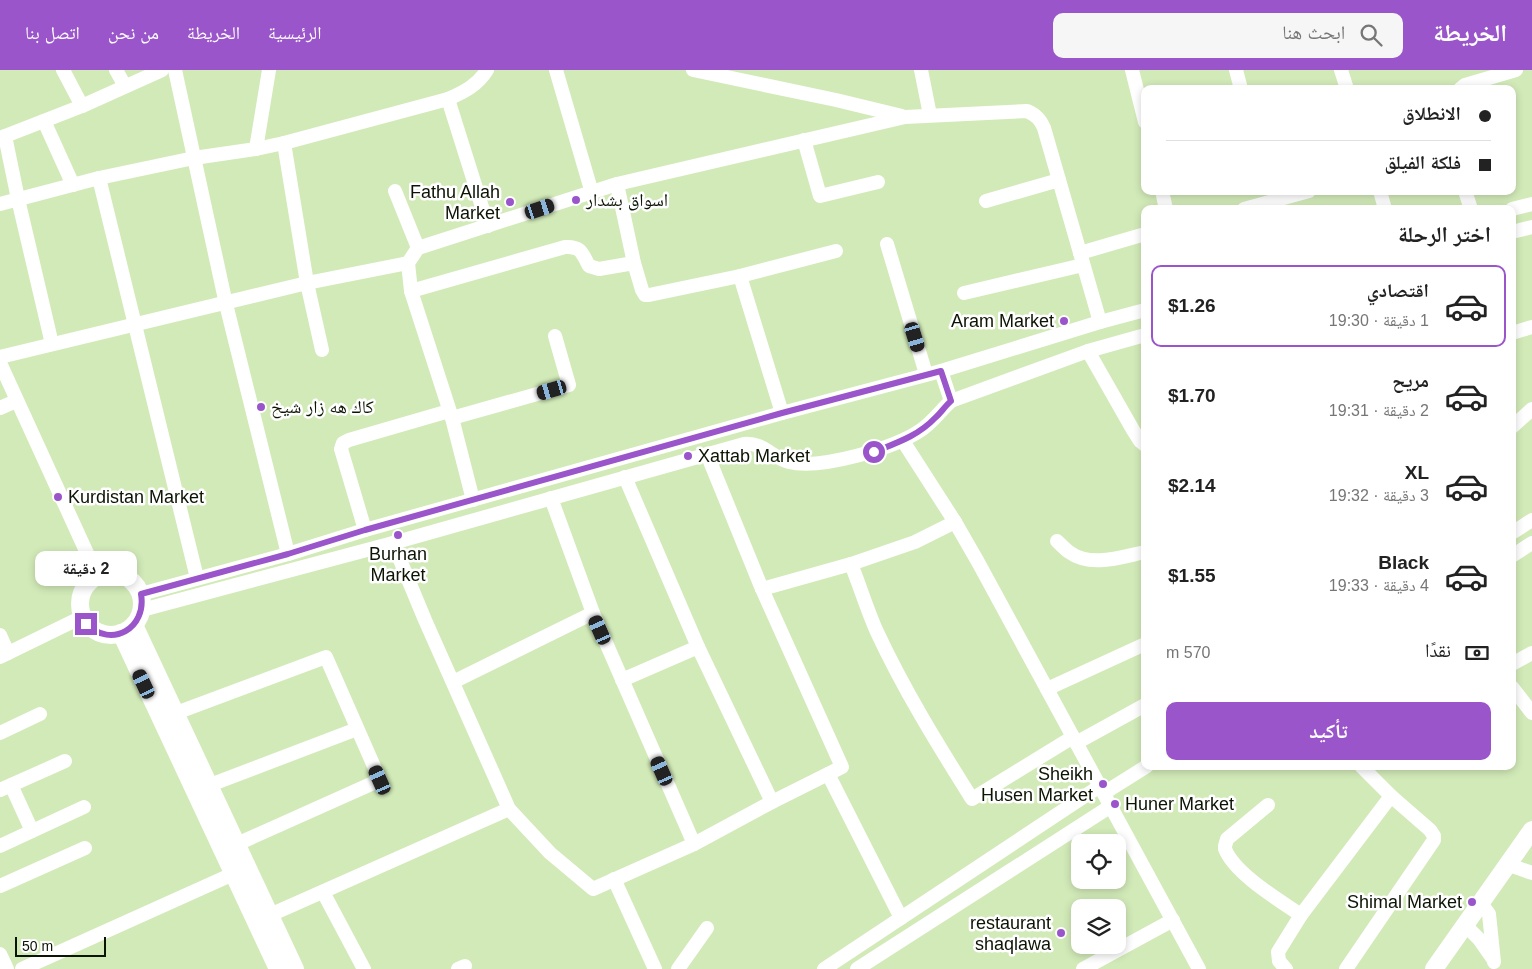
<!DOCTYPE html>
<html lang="ar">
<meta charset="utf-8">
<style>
body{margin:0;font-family:Helvetica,"Noto Naskh Arabic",sans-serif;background:#f6f6f6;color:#222;direction:rtl;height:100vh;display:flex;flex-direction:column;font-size:19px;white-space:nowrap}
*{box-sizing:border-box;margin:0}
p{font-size:16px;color:#767676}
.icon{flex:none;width:28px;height:28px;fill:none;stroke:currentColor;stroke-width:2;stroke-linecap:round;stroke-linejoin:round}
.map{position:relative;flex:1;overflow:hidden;direction:ltr}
.details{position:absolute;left:1141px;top:135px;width:375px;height:565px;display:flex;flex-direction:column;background:#fff;border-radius:10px;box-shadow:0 2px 8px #0003;direction:rtl}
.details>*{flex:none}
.guide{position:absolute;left:1141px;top:15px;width:375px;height:110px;border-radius:10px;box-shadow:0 2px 8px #0003;direction:rtl;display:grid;align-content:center;height:110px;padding:0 25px;background:#fff}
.controls{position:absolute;left:1071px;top:764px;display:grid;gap:10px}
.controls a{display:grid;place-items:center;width:55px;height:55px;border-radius:10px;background:#fff;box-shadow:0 2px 8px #0003;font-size:25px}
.scale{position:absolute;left:15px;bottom:12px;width:91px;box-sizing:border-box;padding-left:5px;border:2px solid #0c1403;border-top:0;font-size:14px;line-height:18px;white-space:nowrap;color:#0c1403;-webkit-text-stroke:4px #fff;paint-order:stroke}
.end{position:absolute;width:22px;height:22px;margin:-11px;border:6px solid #9a55ca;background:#fff;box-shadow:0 0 0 2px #fff}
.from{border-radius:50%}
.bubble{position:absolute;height:35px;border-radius:10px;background:#fff;box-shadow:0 2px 8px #0003;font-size:16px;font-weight:700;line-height:35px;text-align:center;direction:rtl}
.car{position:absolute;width:15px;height:30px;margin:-15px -8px;border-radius:6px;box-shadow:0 0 4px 1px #0007;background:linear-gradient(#222 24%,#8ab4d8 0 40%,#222 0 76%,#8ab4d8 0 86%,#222 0)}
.guide b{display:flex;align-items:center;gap:18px;height:48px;font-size:19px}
.guide b+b{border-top:1px solid #e0e0e0}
.guide i{width:12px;height:12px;background:#222}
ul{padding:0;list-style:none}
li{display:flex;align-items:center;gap:15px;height:82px;margin:0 10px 8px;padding:0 15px;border:2px solid transparent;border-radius:10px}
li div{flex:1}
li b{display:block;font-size:19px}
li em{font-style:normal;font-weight:700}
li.on{border-color:#9a55ca}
li>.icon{width:45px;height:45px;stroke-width:1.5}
h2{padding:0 25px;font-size:22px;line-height:60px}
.pay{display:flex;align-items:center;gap:12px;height:55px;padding:0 25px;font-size:19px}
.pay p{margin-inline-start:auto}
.button{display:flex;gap:10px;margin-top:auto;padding:10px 25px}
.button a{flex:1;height:58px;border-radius:10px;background:#9a55ca;color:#fff;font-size:20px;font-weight:700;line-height:58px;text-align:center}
header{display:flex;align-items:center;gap:30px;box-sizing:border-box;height:70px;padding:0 25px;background:#9a55ca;color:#fff}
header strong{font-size:24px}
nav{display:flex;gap:28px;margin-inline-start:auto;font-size:18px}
.search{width:350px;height:45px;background:#f6f6f6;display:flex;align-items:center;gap:12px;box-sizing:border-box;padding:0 18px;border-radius:10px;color:#767676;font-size:19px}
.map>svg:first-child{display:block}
</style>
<header>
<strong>الخريطة</strong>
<div class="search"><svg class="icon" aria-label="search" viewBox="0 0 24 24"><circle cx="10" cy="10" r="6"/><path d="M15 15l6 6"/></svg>ابحث هنا</div>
<nav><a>الرئيسية</a><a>الخريطة</a><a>من نحن</a><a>اتصل بنا</a></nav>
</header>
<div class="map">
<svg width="1532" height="899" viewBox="0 0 1532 899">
<rect width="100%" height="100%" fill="#d2eab8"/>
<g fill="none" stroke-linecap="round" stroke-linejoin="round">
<g stroke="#fff" stroke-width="14">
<polyline points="63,0 82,36"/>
<polyline points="116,0 125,16"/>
<polyline points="175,0 226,234 288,484"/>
<polyline points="556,0 592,123"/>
<polyline points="693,0 836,30 902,46"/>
<polyline points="921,0 930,45"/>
<polyline points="1132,0 1145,52"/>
<polyline points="1236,0 1241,19"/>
<polyline points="1341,0 1347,19"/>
<polyline points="1460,19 1465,15 1516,0"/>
<polyline points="448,29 488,156"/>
<polyline points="44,51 73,115"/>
<polyline points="5,66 18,129 52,274"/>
<polyline points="0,68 82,36 162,0"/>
<polyline points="804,70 820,126 878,112"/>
<polyline points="284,73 307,213 322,280"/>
<polyline points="256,79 269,0"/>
<polyline points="99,108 197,508"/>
<polyline points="617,114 634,193 642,220 645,225 649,225 740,206 836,181"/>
<polyline points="395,121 418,178"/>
<polyline points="1162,121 1166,139"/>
<polyline points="1380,121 1385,139"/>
<polyline points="1465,121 1471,139"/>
<polyline points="986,131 1059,110"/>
<path d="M0,134l99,-26 95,-20 62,-9 28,-6 164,-44c16,-7 30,-14 39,-29"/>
<polyline points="1244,139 1309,121"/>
<polyline points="1512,139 1532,134"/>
<polyline points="1512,162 1532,157"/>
<polyline points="887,174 926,304"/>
<polyline points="1080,183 1145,164"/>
<polyline points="740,206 782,343"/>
<path d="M411,221l154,-44c16,-1 17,6 24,19l10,3 35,-6"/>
<polyline points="964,223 1083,195"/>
<polyline points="1512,263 1532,257"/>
<polyline points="1088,281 1133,360 1140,371 1145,375"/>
<polyline points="0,287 307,213 408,193"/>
<polyline points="0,293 97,505"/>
<polyline points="941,301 951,331"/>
<polyline points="0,338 16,331"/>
<polyline points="452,348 569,315 555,266"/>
<polyline points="1512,357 1532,339"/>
<polyline points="903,371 955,452 978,492 1199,899"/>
<polyline points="625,407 698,577 772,732"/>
<polyline points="551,428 593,543 694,774"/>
<path d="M473,430l-21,-82 -41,-127 -3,-28 10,-15 199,-64 288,-67 122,-6c9,4 13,8 17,17l56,194"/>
<polyline points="365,460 341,379 343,373 349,370 449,341"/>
<polyline points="1512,463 1532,450"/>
<path d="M1057,471c4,4 8,8 12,11 22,16 52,5 76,0"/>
<polyline points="393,473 425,550 509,739 550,783 593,819 694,774 772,732 842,697 762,519 707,384"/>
<polyline points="1512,486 1532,473"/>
<path d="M851,494c9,22 16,46 26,68 27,58 61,113 95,167l101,-62"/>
<polyline points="762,519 851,494 915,472 955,452"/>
<polyline points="141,524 288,484 365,460 782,343 941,301 1100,252 1145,240"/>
<path d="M142,540l251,-67 351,-99c19,-2 27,13 45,18 31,8 106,-14 132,-32 12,-8 20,-20 30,-29l137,-50 57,-16"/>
<polyline points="0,565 8,583"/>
<polyline points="0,587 82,547"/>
<polyline points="1512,594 1532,583"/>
<polyline points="622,610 698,577"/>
<polyline points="453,612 593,543"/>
<polyline points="1512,617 1532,643"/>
<polyline points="1047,619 1145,574"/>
<polyline points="176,643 326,587 380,710 237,774"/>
<polyline points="0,663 40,644"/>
<polyline points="1076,673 1145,635"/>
<polyline points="828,704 901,848"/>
<polyline points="11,715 32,761"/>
<polyline points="210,715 357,659"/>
<polyline points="0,720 65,691"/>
<polyline points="1104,723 1147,696"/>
<path d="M1268,735l-41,34 -2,7v3c10,25 54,51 76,66"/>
<polyline points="0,776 84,737"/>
<polyline points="1509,795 1532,803"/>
<polyline points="614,809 655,899"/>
<polyline points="0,816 85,778"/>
<polyline points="323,822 364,899"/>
<polyline points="1481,833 1489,844 1494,892"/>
<polyline points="270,845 509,739"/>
<polyline points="1465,855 1479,869 1493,889"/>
<polyline points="0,884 7,899"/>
<polyline points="22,899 233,804"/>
<polyline points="458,899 465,896"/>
<polyline points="678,899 707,858"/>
<polyline points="824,899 1100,716"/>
<polyline points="857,899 1111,736"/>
<polyline points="1083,899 1173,850"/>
<polyline points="1286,899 1279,891 1278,882 1301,845 1391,726"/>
<polyline points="1346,899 1434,770 1434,766 1430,760 1391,726 1361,696"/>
</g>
<g stroke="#fff" stroke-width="18">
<circle cx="111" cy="534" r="31"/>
<polyline points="134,555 295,899"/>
<polyline points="121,563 278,899"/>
<polyline points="1434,899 1532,760"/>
</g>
</g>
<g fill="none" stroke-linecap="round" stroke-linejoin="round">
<path stroke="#9a55ca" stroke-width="6" d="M86,554c26,25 61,4 55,-30l147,-40 77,-24 417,-117 159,-42 10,30c-6,5 -10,12 -16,17 -17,18 -39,25 -61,34"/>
</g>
<g fill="#9a55ca" stroke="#fff" stroke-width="2">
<circle cx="576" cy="130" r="5"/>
<circle cx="510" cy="132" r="5"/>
<circle cx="1064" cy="251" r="5"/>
<circle cx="261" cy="337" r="5"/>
<circle cx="688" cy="386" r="5"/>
<circle cx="58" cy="427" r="5"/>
<circle cx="398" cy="465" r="5"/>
<circle cx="1103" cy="714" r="5"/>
<circle cx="1115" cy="734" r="5"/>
<circle cx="1472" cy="832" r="5"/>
<circle cx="1061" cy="863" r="5"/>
</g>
<g text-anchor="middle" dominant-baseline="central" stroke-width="5" stroke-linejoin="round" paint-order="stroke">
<g font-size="18" fill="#0c1403" stroke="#fff" text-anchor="end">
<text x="500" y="122">Fathu Allah<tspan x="500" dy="21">Market</tspan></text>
<text x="586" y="130" text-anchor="start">اسواق بشدار</text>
<text x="1054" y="251">Aram Market</text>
<text x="271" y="337" text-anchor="start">كاك هه زار شيخ</text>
<text x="698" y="386" text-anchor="start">Xattab Market</text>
<text x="68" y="427" text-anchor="start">Kurdistan Market</text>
<text x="398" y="484" text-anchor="middle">Burhan<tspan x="398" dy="21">Market</tspan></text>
<text x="1093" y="704">Sheikh<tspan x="1093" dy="21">Husen Market</tspan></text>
<text x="1125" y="734" text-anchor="start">Huner Market</text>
<text x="1462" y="832">Shimal Market</text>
<text x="1051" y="853">restaurant<tspan x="1051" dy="21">shaqlawa</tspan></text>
</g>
</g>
</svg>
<div class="controls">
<a><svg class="icon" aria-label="locate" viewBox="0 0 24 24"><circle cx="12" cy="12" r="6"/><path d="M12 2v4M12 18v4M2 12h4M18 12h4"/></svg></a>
<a><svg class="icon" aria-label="layers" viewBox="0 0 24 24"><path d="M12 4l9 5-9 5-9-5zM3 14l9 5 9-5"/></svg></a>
</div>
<div class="scale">50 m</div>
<i class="end from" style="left:874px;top:382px"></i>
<i class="end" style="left:86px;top:554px"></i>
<div class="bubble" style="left:35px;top:481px;width:102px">2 دقيقة</div>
<i class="car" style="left:540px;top:139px;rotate:72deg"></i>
<i class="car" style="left:915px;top:267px;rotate:163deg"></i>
<i class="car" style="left:552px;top:320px;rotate:254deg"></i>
<i class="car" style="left:600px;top:560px;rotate:336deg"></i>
<i class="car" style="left:144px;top:614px;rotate:335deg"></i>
<i class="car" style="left:662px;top:701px;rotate:336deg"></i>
<i class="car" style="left:380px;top:710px;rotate:336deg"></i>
<div class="guide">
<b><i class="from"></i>الانطلاق</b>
<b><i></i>فلكة الفيلق</b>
</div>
<section class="details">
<h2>اختر الرحلة</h2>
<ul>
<li class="on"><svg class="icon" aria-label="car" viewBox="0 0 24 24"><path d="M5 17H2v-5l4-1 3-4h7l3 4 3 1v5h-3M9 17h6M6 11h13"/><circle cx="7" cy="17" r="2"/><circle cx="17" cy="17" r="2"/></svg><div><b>اقتصادي</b><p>1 دقيقة · 19:30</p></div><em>$1.26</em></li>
<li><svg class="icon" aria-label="car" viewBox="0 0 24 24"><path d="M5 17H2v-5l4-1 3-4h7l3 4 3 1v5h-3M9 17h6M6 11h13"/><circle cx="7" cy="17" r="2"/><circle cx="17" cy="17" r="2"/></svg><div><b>مريح</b><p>2 دقيقة · 19:31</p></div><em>$1.70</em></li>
<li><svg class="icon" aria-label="car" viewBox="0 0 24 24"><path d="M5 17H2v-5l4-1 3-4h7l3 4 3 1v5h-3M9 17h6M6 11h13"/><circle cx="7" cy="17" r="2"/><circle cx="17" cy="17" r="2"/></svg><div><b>XL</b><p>3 دقيقة · 19:32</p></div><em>$2.14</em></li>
<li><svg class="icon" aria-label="car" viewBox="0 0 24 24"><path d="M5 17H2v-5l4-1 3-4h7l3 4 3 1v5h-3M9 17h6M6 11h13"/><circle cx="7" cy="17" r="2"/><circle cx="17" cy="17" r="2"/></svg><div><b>Black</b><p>4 دقيقة · 19:33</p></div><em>$1.55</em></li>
</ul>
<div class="pay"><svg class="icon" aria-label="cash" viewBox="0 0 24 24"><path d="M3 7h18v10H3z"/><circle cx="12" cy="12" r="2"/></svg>نقدًا<p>570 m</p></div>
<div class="button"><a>تأكيد</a></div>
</section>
</div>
